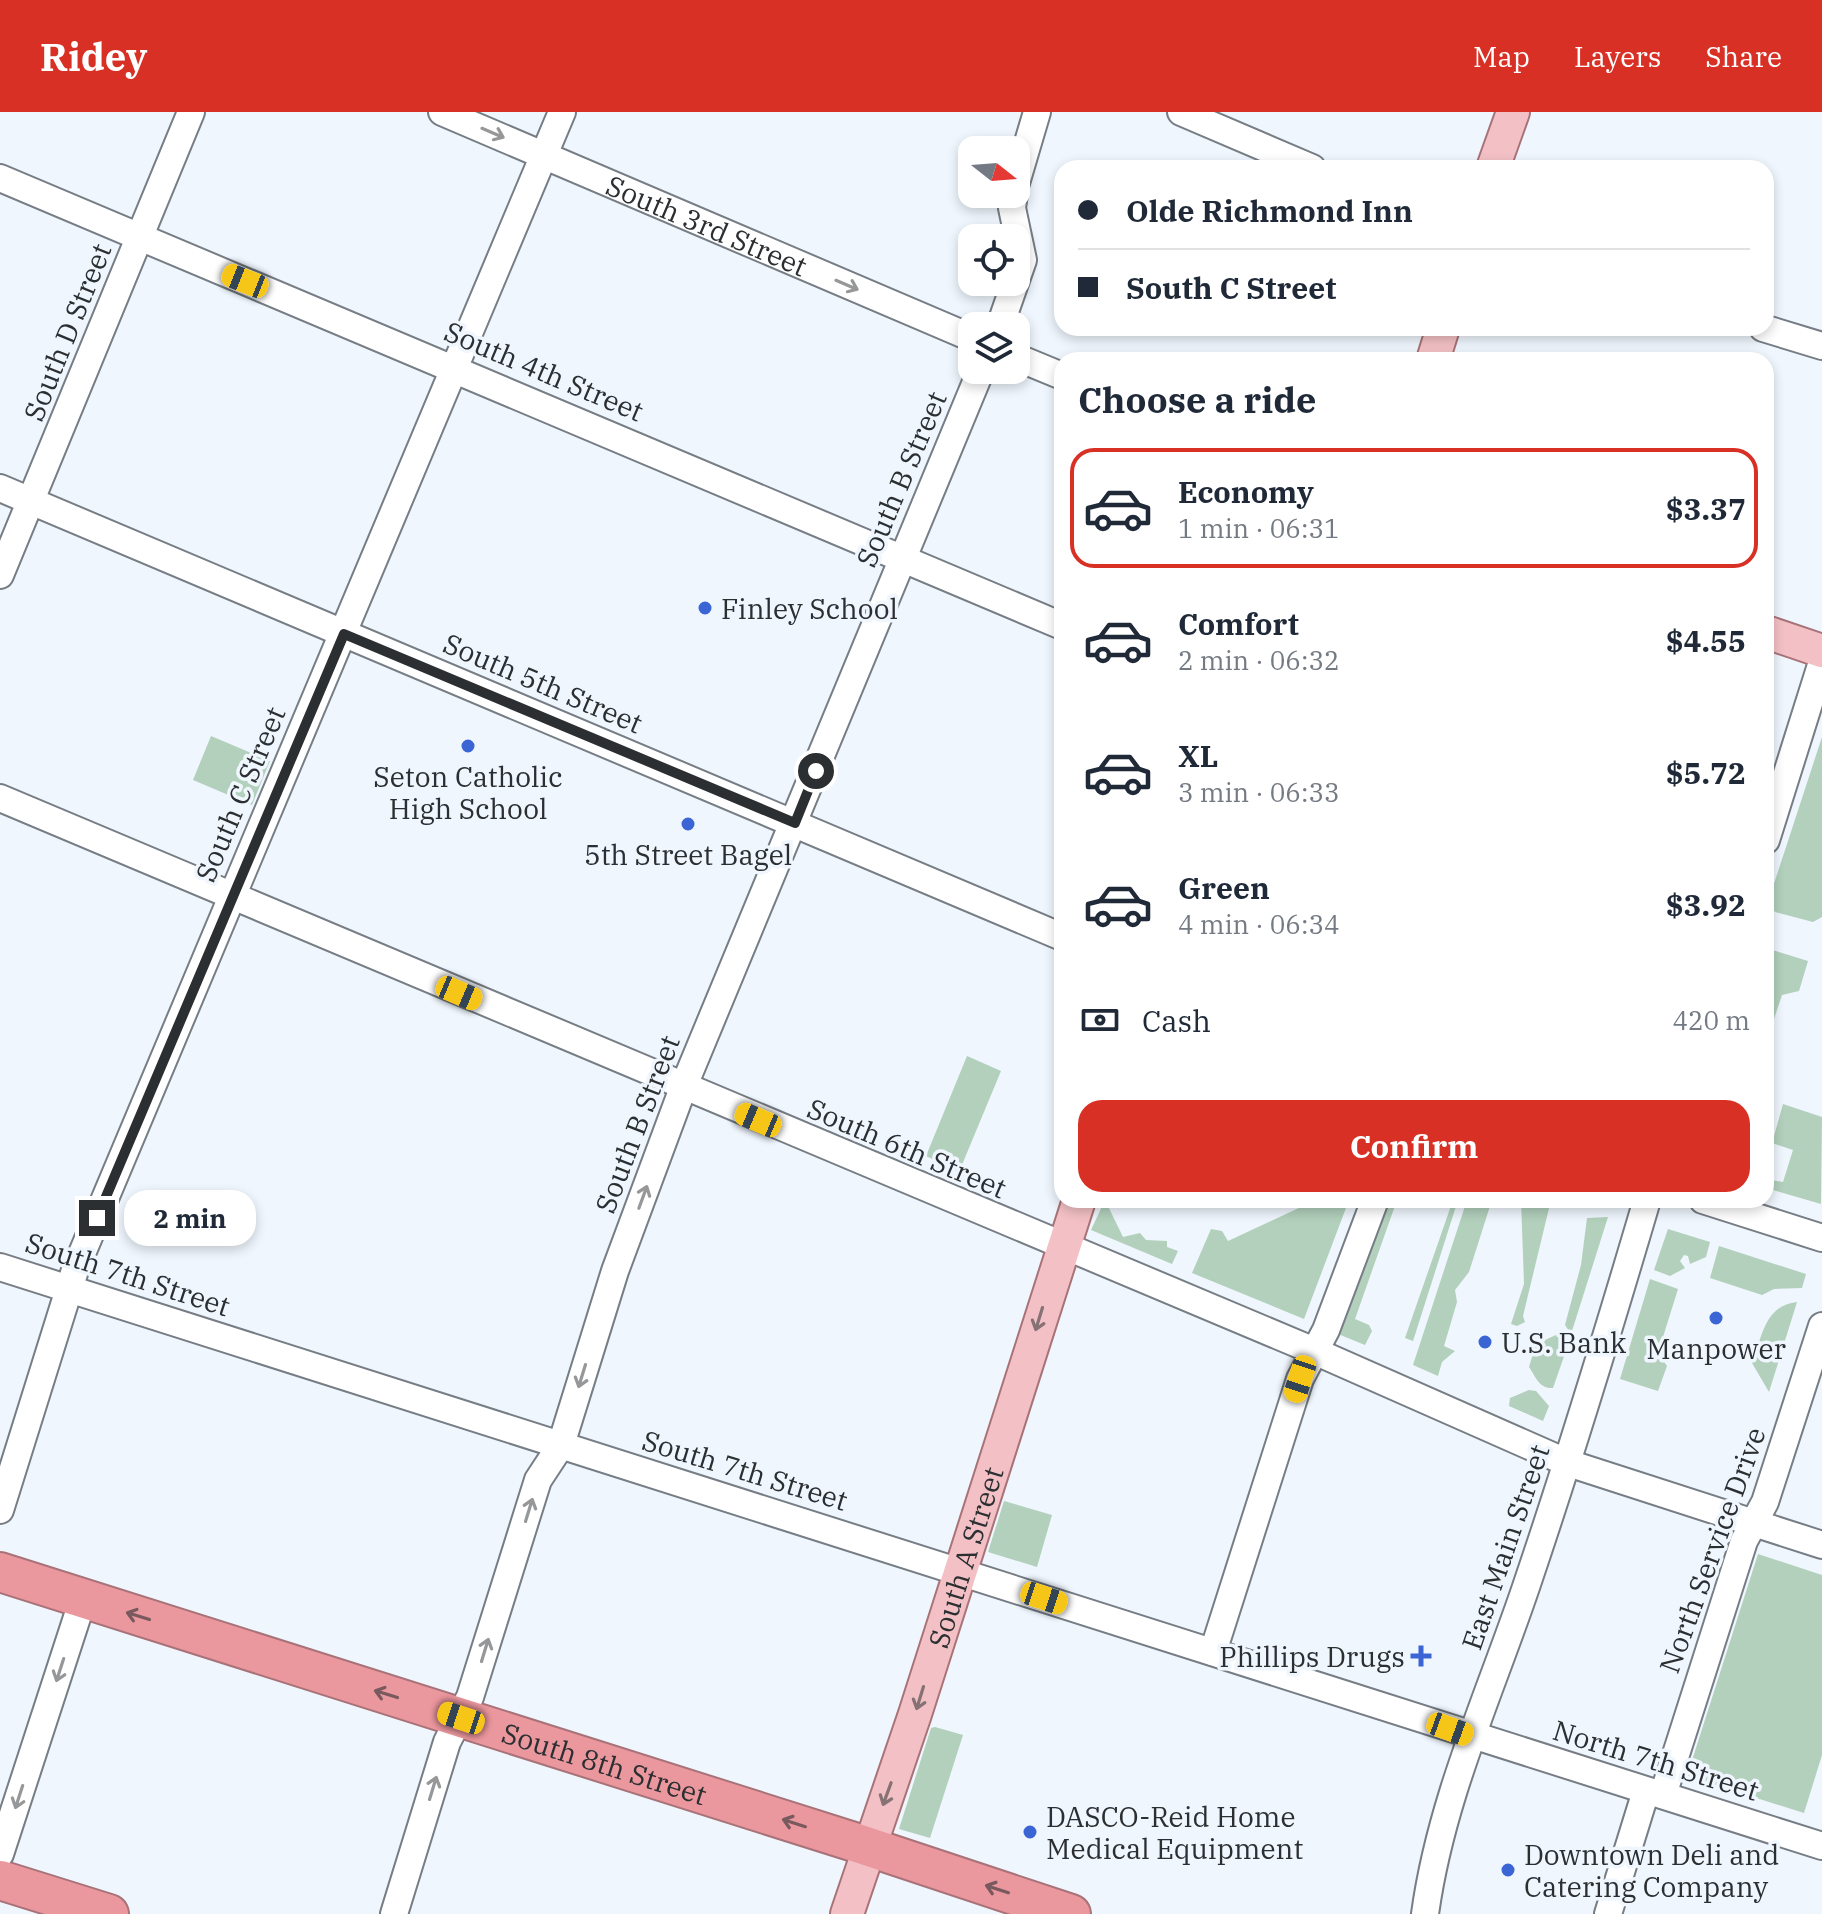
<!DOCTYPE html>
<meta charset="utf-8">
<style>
body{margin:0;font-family:"IBM Plex Serif",serif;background:#f2f2f3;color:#1f2937;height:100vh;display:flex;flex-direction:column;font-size:30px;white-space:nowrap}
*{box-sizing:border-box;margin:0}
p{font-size:26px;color:#747a83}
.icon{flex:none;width:44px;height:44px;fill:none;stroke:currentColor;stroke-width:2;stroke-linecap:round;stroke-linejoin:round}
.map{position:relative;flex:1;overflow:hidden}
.drawer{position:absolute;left:1054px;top:240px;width:720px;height:856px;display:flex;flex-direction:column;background:#fff;border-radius:24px;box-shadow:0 4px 12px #0003}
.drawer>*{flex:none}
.guide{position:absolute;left:1054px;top:48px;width:720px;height:176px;border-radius:24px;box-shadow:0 4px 12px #0003;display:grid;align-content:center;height:176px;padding:0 24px;background:#fff}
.needle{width:52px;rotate:107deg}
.controls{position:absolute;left:958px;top:24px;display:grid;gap:16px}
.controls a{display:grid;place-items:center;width:72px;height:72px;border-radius:16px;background:#fff;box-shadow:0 4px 12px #0003;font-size:40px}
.end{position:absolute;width:36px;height:36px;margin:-18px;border:10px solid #2c2f32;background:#fff;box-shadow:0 0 0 4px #fff}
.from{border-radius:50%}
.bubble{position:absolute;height:56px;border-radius:24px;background:#fff;box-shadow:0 4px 12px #0003;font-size:26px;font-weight:700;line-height:56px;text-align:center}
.car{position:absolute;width:24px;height:48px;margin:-24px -12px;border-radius:10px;box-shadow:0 0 6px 2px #0007;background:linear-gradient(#f5c518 24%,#345 0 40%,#f5c518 0 76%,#345 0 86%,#f5c518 0)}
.guide b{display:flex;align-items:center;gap:28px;height:76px;font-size:30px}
.guide b+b{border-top:2px solid #e0e1e3}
.guide i{width:20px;height:20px;background:#1f2937}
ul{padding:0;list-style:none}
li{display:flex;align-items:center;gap:24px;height:120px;margin:0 16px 12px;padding:0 8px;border:4px solid transparent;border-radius:24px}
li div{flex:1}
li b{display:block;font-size:30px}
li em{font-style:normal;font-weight:700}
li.active{border-color:#d93025}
li>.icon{width:72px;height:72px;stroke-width:1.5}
h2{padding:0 24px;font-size:36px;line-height:96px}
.pay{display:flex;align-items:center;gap:20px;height:88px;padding:0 24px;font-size:30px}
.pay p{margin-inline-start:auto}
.primary-button{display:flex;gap:16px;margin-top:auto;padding:16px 24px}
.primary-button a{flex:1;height:92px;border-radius:24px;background:#d93025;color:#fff;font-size:32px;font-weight:700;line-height:92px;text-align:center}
header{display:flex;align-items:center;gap:48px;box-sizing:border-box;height:112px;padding:0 40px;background:#d93025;color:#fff}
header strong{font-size:38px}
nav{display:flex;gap:44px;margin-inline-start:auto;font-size:28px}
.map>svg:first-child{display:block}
</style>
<header>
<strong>Ridey</strong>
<nav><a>Map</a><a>Layers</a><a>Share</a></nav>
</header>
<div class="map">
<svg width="1822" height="1802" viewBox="0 0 1822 1802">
<rect width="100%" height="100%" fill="#eff6fd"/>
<g fill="#b2d0bc">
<polygon points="211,624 270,649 252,693 193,668"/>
<polygon points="1822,625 1822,805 1813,810 1775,800 1768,790"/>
<polygon points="1766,836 1808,849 1799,879 1782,883 1766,931"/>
<polygon points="967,944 1001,959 959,1060 926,1044"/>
<polygon points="1783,992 1822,1005 1821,1092 1766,1076 1766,1067 1783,1070 1793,1038 1772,1031"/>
<polygon points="1105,1088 1123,1125 1140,1121 1146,1128 1167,1129 1167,1135 1178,1139 1172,1152 1091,1118"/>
<polygon points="1316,1088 1349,1088 1304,1207 1192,1161 1211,1117 1222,1119 1228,1129"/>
<polygon points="1387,1088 1397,1088 1355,1207 1369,1213 1372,1219 1365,1233 1338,1222"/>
<polygon points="1453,1088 1458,1088 1413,1229 1405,1226"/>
<polygon points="1467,1088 1486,1088 1490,1094 1469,1160 1455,1178 1457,1190 1444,1234 1455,1239 1442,1250 1438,1264 1413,1253"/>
<polygon points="1521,1088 1551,1088 1523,1204 1525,1210 1517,1214 1511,1212 1524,1172"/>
<polygon points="1608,1105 1572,1219 1569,1219 1565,1213 1581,1153 1587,1106"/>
<polygon points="1668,1117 1710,1130 1706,1145 1690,1152 1688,1144 1684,1143 1680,1149 1685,1156 1670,1164 1654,1158"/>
<polygon points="1719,1134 1806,1162 1802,1176 1774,1177 1762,1183 1710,1166"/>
<polygon points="1650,1167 1678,1177 1658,1241 1667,1254 1658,1279 1620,1267"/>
<path d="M1797,1190l-28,90 -17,-29c10,-26 13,-58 45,-61z"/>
<path d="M1556,1223l13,7 -16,46c-14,1 -17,-11 -24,-21l7,-23z"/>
<polygon points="1529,1278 1536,1279 1549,1294 1543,1309 1509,1294 1510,1286"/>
<polygon points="1004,1389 1052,1403 1037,1455 988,1440"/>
<polygon points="1758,1442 1822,1463 1822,1643 1804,1701 1687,1664"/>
<polygon points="935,1615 963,1623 930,1726 899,1717 931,1616"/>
</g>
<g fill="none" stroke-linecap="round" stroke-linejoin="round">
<g stroke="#767d85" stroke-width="30">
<g id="minor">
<path id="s1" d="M442,0l530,226"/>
<polyline points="1181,0 1312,56"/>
<polyline points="0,66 1062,514"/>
<polyline points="1016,71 1037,0"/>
<polyline points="1000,214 1023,148 1012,96 1014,82"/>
<polyline points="1763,216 1822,234"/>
<polyline points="1016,245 1062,264"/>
<polyline points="0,376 1062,825"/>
<polyline points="0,463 191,0"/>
<polyline points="0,686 1312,1238 1568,1351 1822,1433"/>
<polyline points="1766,728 1822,550"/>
<polyline points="1703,1088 1822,1126"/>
<polyline points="0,1155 1822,1734"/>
<polyline points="0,1398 75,1158 562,0"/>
<polyline points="1213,1540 1300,1267 1326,1218 1375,1088"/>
<polyline points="1663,1683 1744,1429 1765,1390 1822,1214"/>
<polyline points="0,1742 83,1487"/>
<polyline points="394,1802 447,1630 470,1585 538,1368 561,1333 615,1159 683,976 981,258"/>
<path d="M1425,1802c16,-116 65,-220 102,-330 43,-127 82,-255 120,-384"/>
<polyline points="1608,1802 1646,1679"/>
</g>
</g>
<g stroke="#a87378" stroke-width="36">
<g id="major">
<polyline points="1493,56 1513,0"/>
<polyline points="1433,248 1443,216"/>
<polyline points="1766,520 1822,539"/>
<path id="s2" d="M847,1802l68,-200 164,-514"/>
</g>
</g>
<g stroke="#a87378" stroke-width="42">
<g id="highway">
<path id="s3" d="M0,1460l854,270 217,72"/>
<polyline points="0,1768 109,1802"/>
</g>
</g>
<use href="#minor" stroke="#fff" stroke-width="26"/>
<use href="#major" stroke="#f3c1c5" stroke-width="32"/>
<use href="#highway" stroke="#eb979e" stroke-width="38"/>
</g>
<defs><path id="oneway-shaft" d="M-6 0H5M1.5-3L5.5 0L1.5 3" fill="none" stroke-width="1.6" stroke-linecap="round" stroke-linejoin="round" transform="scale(2)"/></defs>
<g stroke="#969798">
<use href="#oneway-shaft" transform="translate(493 21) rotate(23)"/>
<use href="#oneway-shaft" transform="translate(847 173) rotate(23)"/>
<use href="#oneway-shaft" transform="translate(643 1085) rotate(-70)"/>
<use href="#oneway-shaft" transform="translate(582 1264) rotate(107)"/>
<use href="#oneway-shaft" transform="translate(529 1398) rotate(-73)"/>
<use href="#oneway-shaft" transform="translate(485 1538) rotate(-73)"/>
<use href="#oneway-shaft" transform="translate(60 1558) rotate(108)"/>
<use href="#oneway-shaft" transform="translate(433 1676) rotate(-73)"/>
<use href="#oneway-shaft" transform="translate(19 1685) rotate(108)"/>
</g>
<g stroke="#867174">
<use href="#oneway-shaft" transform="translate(1039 1207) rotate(107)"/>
<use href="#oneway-shaft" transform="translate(920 1586) rotate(107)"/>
<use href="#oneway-shaft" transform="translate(887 1682) rotate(110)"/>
</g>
<g stroke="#78595d">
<use href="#oneway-shaft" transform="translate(138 1504) rotate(-163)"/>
<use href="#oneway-shaft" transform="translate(386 1582) rotate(-163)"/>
<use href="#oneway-shaft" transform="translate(794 1711) rotate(-162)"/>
<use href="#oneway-shaft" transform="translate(997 1777) rotate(-162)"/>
</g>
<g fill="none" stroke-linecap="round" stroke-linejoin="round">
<polyline stroke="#2c2f32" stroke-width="10" points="97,1106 344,522 795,711 816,659"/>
</g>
<g fill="#3b65d5" stroke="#eff6fd" stroke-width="3">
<circle cx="705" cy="496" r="8"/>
<circle cx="468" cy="634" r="8"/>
<circle cx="688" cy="712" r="8"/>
<circle cx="1716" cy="1206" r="8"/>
<circle cx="1485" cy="1230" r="8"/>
<path d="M1417 1532h8v8h8v8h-8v8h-8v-8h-8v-8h8z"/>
<circle cx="1030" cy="1720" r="8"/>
<circle cx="1508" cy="1758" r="8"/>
</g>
<g text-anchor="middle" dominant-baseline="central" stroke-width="7" stroke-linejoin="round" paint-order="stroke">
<g font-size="28" fill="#2c2f32" stroke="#eff6fd">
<text stroke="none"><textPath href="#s1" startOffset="288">South 3rd Street</textPath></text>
<text transform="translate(67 220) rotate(-68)">South D Street</text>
<text transform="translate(544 259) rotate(23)">South 4th Street</text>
<text transform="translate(901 367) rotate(-67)">South B Street</text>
<text transform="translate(543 571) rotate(23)">South 5th Street</text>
<text transform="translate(240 682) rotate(-67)">South C Street</text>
<text transform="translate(637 1012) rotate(-69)">South B Street</text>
<text transform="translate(907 1036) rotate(23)">South 6th Street</text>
<text transform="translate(128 1162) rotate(18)">South 7th Street</text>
<text transform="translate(745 1358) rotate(17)">South 7th Street</text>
<text transform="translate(1505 1435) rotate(-71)">East Main Street</text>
<text transform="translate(1712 1438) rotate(-70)">North Service Drive</text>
<text stroke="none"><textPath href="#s2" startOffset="376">South A Street</textPath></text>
<text transform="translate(1656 1648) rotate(17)">North 7th Street</text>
<text stroke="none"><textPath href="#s3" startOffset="634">South 8th Street</textPath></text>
</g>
<g font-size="28" fill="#2c2f32" stroke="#eff6fd" text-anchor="start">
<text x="721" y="496">Finley School</text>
<text x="468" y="664" text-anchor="middle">Seton Catholic<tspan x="468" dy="32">High School</tspan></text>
<text x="688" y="742" text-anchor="middle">5th Street Bagel</text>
<text x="1501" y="1230">U.S. Bank</text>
<text x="1716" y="1236" text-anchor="middle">Manpower</text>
<text x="1405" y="1544" text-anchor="end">Phillips Drugs</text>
<text x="1046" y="1704">DASCO-Reid Home<tspan x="1046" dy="32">Medical Equipment</tspan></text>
<text x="1524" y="1742">Downtown Deli and<tspan x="1524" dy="32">Catering Company</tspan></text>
</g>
</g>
</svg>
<div class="controls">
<a><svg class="needle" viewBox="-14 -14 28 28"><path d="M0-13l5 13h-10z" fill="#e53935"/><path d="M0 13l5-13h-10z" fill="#747a83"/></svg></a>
<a><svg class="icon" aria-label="locate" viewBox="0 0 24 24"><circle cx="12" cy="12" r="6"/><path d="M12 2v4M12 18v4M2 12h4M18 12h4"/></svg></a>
<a><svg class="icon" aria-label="layers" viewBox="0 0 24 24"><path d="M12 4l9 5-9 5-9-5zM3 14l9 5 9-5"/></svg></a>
</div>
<i class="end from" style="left:816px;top:659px"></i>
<i class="end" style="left:97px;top:1106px"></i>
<div class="bubble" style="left:124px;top:1078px;width:132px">2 min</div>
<i class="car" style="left:245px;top:169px;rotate:292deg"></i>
<i class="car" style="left:459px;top:881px;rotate:113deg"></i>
<i class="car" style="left:758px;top:1008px;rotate:293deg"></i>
<i class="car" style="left:1300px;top:1267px;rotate:198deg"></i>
<i class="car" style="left:1044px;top:1486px;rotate:108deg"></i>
<i class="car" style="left:461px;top:1606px;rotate:288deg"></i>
<i class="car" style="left:1450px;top:1617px;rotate:110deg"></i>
<div class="guide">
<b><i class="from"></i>Olde Richmond Inn</b>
<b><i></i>South C Street</b>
</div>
<section class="drawer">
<h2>Choose a ride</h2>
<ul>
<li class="active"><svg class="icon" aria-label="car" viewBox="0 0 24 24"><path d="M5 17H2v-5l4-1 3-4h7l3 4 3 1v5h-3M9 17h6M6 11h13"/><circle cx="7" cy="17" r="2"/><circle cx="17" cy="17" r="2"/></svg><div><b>Economy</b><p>1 min · 06:31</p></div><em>$3.37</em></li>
<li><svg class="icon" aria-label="car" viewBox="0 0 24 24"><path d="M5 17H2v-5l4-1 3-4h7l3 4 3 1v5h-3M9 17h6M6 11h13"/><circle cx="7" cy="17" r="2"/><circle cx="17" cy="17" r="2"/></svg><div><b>Comfort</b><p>2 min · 06:32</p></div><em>$4.55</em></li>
<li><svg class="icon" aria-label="car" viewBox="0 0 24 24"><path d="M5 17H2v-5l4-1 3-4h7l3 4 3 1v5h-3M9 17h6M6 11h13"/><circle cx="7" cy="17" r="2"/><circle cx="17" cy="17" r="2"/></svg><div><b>XL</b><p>3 min · 06:33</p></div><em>$5.72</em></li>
<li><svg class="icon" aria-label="car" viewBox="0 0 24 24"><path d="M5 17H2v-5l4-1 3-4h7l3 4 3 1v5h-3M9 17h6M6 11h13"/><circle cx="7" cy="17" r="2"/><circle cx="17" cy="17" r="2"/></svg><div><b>Green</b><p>4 min · 06:34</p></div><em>$3.92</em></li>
</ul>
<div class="pay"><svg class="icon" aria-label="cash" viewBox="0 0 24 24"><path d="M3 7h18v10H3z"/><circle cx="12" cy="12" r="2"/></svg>Cash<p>420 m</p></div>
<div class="primary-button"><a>Confirm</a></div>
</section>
</div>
